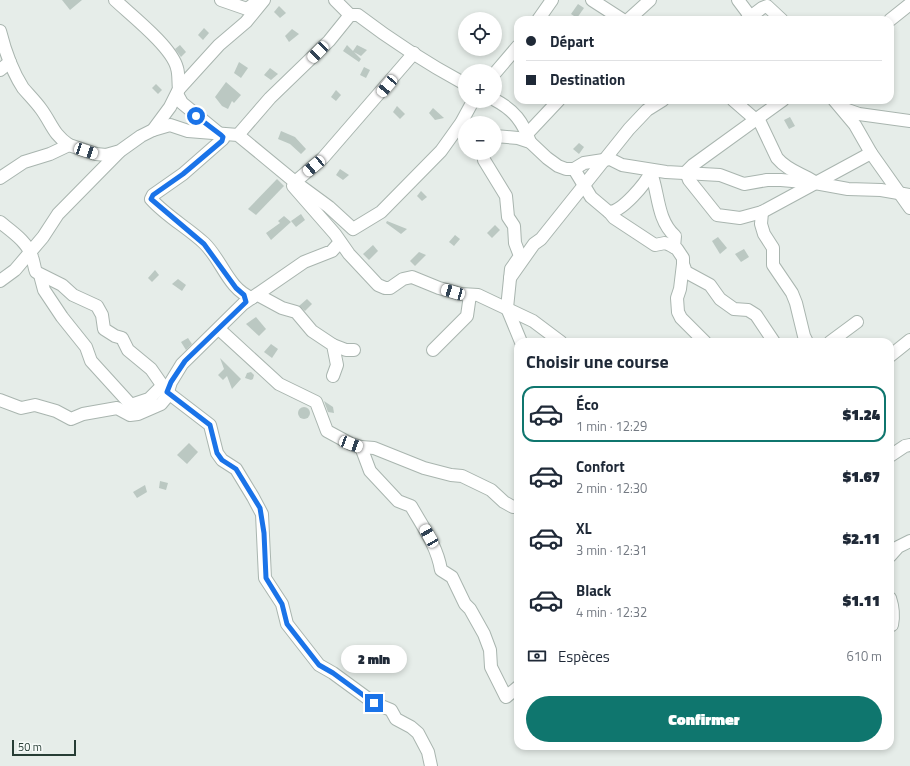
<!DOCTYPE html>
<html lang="fr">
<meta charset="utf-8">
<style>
body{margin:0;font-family:"Titillium Web",sans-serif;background:#f6f6f7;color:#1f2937;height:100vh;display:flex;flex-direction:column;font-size:15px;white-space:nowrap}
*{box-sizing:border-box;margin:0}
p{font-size:13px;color:#747a83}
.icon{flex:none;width:22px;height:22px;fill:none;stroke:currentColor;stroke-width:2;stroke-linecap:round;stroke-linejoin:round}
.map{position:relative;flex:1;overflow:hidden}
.sheet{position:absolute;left:514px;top:338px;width:380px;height:412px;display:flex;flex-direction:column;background:#fff;border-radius:12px;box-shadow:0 2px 6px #0003}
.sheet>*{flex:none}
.guide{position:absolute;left:514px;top:16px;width:380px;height:88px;border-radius:12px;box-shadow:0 2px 6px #0003;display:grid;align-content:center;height:88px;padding:0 12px;background:#fff}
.fabs{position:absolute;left:458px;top:12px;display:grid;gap:8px}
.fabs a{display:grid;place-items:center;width:44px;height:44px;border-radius:50%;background:#fff;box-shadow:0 2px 6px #0003;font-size:20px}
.scale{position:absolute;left:12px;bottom:10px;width:64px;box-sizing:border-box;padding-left:4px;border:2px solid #273d35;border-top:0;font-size:11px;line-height:14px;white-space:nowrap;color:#273d35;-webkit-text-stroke:3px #f6faf8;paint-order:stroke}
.end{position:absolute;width:18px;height:18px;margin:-9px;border:5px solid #1a73e8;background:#fff;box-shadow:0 0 0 2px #fff}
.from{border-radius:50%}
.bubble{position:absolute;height:28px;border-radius:14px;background:#fff;box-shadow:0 2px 6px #0003;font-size:13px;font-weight:800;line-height:28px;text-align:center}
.car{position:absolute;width:12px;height:24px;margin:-12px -6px;border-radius:5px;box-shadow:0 0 3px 1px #0007;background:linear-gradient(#fff 24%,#345 0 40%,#fff 0 76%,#345 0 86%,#fff 0)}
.guide b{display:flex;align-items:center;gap:14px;height:38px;font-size:15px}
.guide b+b{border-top:1px solid #e0e1e3}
.guide i{width:10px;height:10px;background:#1f2937}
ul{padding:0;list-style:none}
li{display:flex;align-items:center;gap:12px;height:56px;margin:0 8px 6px;padding:0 4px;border:2px solid transparent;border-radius:12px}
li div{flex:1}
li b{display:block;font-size:15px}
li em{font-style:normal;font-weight:800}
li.current{border-color:#0f766e}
li>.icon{width:36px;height:36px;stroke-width:1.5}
h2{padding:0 12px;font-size:18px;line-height:48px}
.pay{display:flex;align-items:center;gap:10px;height:44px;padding:0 12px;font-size:15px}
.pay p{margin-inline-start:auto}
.cta{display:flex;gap:8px;margin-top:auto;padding:8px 12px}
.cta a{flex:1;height:46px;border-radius:24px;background:#0f766e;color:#fff;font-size:16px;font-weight:800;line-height:46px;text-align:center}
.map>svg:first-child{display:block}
</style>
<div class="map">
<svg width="910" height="766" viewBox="0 0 910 766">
<rect width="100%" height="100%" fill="#e6ede9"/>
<g fill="#bbc8c2">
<polygon points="62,0 82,0 70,10"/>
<polygon points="578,4 584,8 577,18 571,14"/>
<polygon points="279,6 286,13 280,18 274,12"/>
<polygon points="204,28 209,33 203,40 198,35"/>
<polygon points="292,29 299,34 289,42 285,36"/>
<polygon points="180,45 186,52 181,57 175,49"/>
<polygon points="347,45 353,51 357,45 367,50 361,56 354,52 361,59 359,62 343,51"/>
<polygon points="239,62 248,68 241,78 234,73"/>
<polygon points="364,67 370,70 366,78 360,75"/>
<polygon points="270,68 278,74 271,80 264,75"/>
<polygon points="226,82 241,95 234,103 232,101 228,109 222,106 215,97"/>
<polygon points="156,84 162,90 158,94 152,88"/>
<polygon points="336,90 341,95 336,101 331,97"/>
<polygon points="397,106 405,114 400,119 393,112"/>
<polygon points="433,108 444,118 435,120 429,113"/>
<polygon points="790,117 795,126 789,129 784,120"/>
<polygon points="281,131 295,137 306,149 301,154 290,144 278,139"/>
<polygon points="579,143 584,147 579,154 573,149"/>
<polygon points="340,169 349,175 343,180 336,175"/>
<polygon points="277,179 284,186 256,215 248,209"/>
<polygon points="421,191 427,197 422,201 417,196"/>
<polygon points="301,214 305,220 296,227 291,221"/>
<polygon points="284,216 291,222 271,240 266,233 280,223 278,221"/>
<polygon points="387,221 407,229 401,234 386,223"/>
<polygon points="495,225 500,230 492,238 487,233"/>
<polygon points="455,235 460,239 454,246 449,242"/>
<polygon points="718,237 727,248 720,254 712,241"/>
<polygon points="373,245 378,251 369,260 363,254"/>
<polygon points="744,249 749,257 741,262 735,254"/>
<polygon points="419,252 426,255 415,266 410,261"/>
<polygon points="155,270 159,275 152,282 148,278"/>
<polygon points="178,279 186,285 182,291 172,284"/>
<polygon points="307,299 312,304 305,311 299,306"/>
<polygon points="256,317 266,329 259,336 246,324"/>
<polygon points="188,338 192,344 186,350 181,342"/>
<polygon points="271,344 278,349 272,358 264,352"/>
<polygon points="220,358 241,379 232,389 227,376 223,380 218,375 224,369"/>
<polygon points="251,372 254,375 253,379 251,380 245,378 247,373"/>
<polygon points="324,401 333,407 334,413 328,412"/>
<circle cx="304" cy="413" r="6"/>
<polygon points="189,443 198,452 187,464 177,455"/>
<polygon points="160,481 168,483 166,490 159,488"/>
<polygon points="145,485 147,492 137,498 133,492"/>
</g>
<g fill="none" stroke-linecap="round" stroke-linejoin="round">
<g stroke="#a9b5af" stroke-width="14">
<g id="minor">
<path d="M115,0c16,15 57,47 62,68 2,6 1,14 2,21"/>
<polyline points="221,0 247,9 259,0"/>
<path d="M335,0l15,15h8c34,26 70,49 107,69"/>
<polyline points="592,0 623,20"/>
<polyline points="738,0 750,16"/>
<polyline points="538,20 552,0"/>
<polyline points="628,20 650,0"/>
<polyline points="746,20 762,8 767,6 782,20"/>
<polyline points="890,20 910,4"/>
<path d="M0,31c5,20 12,40 23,57 6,7 13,14 18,21 11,15 12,25 28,36"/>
<polyline points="0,70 10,62"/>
<polyline points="495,73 518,46"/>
<path d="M177,94l5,9 39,32 2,4 -40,35 -30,21 -2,4c15,17 37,29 53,44 18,17 24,46 48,55"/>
<path d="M495,100c19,10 28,22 35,42"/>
<polyline points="733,100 756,120"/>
<polyline points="783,100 693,165 686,172 689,180 717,215 740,218 762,212 871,153"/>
<polyline points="834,100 855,125 871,153 910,208"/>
<polyline points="842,108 859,114 910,121"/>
<path d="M758,118l19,40c10,12 23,15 36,23"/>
<polyline points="153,130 170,125 188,131 238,135 295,182 329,207 353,229 381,212 441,151 461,123 473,101"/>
<polyline points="527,134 559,100"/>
<polyline points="238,135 270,98 329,41 350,15"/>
<polyline points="495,136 518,138 530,142 547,158 558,166 566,169 574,169 584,163 610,159 622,165 666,172 720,175 744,184 767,180 781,180 815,183 848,189 881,190 910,195"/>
<polyline points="483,153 484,160 506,196 508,217 514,226 515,243 520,256 511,269 507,308 521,342"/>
<polyline points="574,169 591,197 610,213 614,218 655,245 665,243 670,245 677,249 683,258 683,264 686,272 710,285 720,299 734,309 748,310 756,315 774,342"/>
<path d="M650,170c9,21 6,49 25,66l-1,11"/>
<polyline points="0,178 24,162 50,154 69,145 96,154 106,155 120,151 141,136 153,130 170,107 179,89 219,45 246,22 264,0"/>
<polyline points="295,182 323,158 414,53"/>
<polyline points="293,186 335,234 349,254 378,285 385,288 390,288 403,279 412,277 439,288 461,294 478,295 533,321 561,342"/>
<path d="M609,212c13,0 37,-29 42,-40"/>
<polyline points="762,212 761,224 764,234 773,248 773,265 792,293 796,303 804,336 807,342"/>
<path d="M0,222c11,9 28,20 32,35 2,5 2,10 4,15l26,13 11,10 24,11 5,9 2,14 11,7 7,2 6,12 23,19 16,23 43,33 7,28 5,7 14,9 17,28 9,17 3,64 17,26 5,20 32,41 14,8 41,30 17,7 5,9 15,8 7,6 10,19 3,14"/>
<polyline points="683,264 680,289 677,298 678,312 681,318 705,342"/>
<polyline points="40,275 44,290 62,317 86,347 91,361 131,405 149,399 162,386"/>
<polyline points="510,278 534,244 541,239 629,129 647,110 663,100"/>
<polyline points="0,281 15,270 43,237 58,214 119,152"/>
<polyline points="258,295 282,308 296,312 312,331 333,345 337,365 333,376"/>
<polyline points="219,329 279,384 316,402 327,431 351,444 361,447 374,448 424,468 451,475 462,476 491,490 504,502 513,507 518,507"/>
<polyline points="830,342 857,322"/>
<polyline points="333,345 346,350 354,350"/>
<polyline points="433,350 467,316 470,295"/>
<polyline points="890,356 910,340"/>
<polyline points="0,400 21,408 35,405 56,411 71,419 83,414 117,408 130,415 138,414 161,404 166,398 171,382 182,364 243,304 304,262 332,251 340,242"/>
<path d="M361,447l9,24 28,30 13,5c12,21 26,40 30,64l11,7 13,27 5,5 14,25 6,16 1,17 15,30 12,-10"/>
<polyline points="890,456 905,446 910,445"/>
<polyline points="890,556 898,547 910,541"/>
<path d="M890,598c3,9 4,17 2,27l-2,1"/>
</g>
</g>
<use href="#minor" stroke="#fff" stroke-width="12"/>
</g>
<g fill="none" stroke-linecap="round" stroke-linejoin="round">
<polyline stroke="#1a73e8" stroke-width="5" points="196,116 221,135 223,137 222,141 183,174 153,195 151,199 204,244 236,288 244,295 246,302 185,361 171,382 167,392 210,425 217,453 222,460 236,469 260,508 264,533 266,578 282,604 287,624 319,665 333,673 374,703"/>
</g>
</svg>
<div class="fabs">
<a><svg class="icon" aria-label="locate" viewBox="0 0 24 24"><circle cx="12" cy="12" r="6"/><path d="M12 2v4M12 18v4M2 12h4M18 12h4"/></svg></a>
<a>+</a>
<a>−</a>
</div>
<div class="scale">50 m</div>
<i class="end from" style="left:196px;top:116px"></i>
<i class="end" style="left:374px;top:703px"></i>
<div class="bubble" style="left:341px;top:645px;width:66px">2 min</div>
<i class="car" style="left:318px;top:52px;rotate:224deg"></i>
<i class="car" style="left:387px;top:86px;rotate:220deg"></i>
<i class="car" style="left:86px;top:151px;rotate:108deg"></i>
<i class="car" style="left:314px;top:166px;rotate:230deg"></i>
<i class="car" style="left:453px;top:292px;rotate:286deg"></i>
<i class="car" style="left:351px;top:444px;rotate:110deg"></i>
<i class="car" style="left:429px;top:536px;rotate:330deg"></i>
<div class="guide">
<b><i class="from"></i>Départ</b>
<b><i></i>Destination</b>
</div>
<section class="sheet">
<h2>Choisir une course</h2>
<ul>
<li class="current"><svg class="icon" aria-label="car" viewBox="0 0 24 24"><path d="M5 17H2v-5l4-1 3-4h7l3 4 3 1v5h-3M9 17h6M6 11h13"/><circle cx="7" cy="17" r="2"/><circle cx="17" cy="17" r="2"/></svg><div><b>Éco</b><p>1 min · 12:29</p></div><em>$1.24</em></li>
<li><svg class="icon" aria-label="car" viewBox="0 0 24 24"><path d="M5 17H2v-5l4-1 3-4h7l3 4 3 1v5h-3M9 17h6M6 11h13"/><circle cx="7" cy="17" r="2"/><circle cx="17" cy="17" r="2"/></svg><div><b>Confort</b><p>2 min · 12:30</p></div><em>$1.67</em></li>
<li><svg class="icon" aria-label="car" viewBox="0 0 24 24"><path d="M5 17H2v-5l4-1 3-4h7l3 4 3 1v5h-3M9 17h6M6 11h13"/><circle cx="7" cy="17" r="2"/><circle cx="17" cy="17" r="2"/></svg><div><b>XL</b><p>3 min · 12:31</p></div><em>$2.11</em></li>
<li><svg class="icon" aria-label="car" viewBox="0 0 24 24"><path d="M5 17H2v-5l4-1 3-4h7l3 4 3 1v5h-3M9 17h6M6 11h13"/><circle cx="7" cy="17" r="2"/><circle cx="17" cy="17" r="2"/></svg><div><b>Black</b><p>4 min · 12:32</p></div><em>$1.11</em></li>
</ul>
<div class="pay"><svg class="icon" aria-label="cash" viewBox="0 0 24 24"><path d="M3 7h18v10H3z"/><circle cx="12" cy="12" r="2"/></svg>Espèces<p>610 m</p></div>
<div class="cta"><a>Confirmer</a></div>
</section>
</div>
